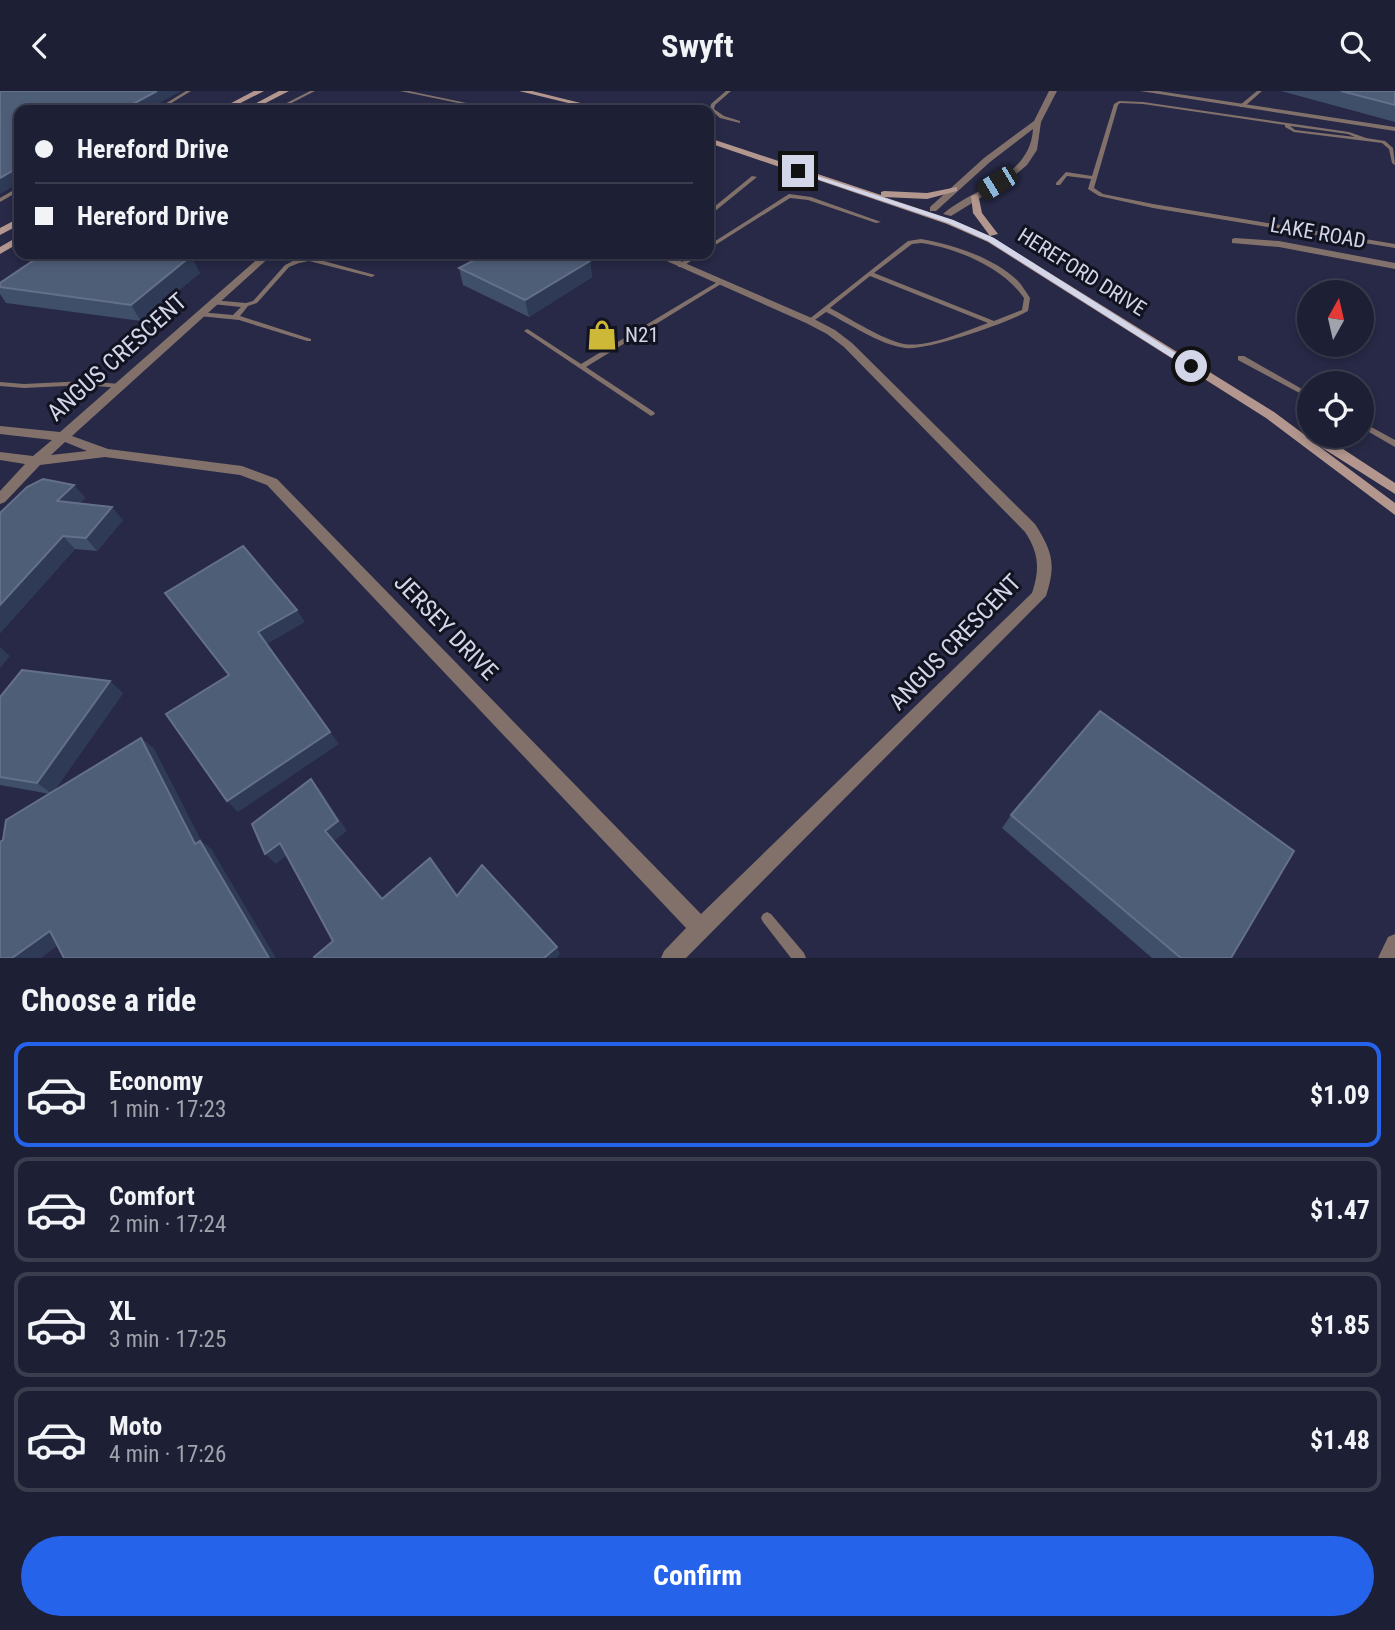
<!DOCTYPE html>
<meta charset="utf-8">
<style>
body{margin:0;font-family:"Roboto Condensed",sans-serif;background:#25273c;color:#f1f3f6;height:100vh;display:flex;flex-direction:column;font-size:26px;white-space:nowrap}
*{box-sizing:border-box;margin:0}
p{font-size:23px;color:#a0a2ac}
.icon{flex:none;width:38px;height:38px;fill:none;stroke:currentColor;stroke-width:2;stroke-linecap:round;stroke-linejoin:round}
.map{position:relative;height:867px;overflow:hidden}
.drawer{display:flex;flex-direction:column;background:#1d1f34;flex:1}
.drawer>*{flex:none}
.banner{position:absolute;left:14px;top:14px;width:700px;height:154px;border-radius:14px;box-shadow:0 4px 10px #0003,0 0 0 2px #3b3d4f;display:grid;align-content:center;height:154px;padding:0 21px;background:#1d1f34}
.needle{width:46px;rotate:8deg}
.buttons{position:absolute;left:1297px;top:189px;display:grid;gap:14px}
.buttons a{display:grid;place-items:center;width:77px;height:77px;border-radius:50%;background:#1d1f34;box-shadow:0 4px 10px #0003,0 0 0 2px #3b3d4f;font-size:35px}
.end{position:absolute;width:32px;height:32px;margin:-16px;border:9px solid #d3d6e9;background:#111;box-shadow:0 0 0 4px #111}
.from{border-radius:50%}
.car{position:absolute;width:21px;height:42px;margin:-21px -10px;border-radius:9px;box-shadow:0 0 5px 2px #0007;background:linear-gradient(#222 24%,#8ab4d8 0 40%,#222 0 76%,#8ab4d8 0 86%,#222 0)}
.banner b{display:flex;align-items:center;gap:24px;height:66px;font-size:26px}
.banner b+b{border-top:2px solid #3b3d4f}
.banner i{width:18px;height:18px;background:#f1f3f6}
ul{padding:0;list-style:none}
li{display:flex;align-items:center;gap:21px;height:105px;margin:0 14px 10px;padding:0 7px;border:4px solid #3b3d4f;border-radius:14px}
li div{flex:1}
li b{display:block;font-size:26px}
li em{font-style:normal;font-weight:700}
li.active{border-color:#2563eb}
li>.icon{width:63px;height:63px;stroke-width:1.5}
h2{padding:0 21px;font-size:32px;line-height:84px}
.cta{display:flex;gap:14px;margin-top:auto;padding:14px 21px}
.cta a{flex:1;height:80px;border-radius:42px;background:#2563eb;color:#fff;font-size:28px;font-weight:700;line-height:80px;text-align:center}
header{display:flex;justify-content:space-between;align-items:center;height:91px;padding:0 21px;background:#1d1f34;font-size:32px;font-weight:700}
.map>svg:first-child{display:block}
</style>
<header><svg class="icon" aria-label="back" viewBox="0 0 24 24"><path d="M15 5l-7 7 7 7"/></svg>Swyft<svg class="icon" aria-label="search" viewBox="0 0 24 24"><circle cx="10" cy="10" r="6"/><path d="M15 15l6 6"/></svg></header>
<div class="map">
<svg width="1395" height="867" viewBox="0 0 1395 867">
<rect width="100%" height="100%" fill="#272946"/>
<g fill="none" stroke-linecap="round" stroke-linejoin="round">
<g fill="#82716b" fill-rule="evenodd">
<polygon points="186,0 191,0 160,19 155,19"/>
<polygon points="310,0 315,0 278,19 273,19"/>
<polygon points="400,0 409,0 500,19 492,19"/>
<polygon points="726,0 731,0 715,14 714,18 724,25 740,30 740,32 720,27 710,18 711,13"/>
<polygon points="1257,0 1262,0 1244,16 1240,16 1240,14"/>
<path d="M1119,10l24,1 206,30 17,6 19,3 8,7 2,17 -3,-2 -3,-14 -7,-6 -88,-11 -9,-5v-2l-142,-21 -23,-1 -2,2 -24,83 9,6 50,10 242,40v4l-242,-40 -54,-12 -11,-7 3,-10 -24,-3 -7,9h-4v-2l10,-11 26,4 22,-72zM1290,35l58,8 7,3 -60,-7z"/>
<polygon points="752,85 757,86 709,125 709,120"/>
<polygon points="19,96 19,100 0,111 0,107"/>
<polygon points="789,103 811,106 881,131 876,132 808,109 790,107 709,158 709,154"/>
<path d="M921,148c31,5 73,19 96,41 5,5 9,12 13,18l-2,13c-20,12 -101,40 -123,37 -27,-4 -55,-24 -79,-36l-14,10h-4v-2l100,-79zM921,152c35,5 82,24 103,55l-2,12 -28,11 -120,-48 38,-29zM870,185l118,47c-23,8 -60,25 -84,21 -23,-5 -53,-25 -74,-36z"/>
<polygon points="224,163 238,163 263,166 266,168 263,170 227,165"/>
<polygon points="694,163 701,163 682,176 678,176 678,174"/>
<polygon points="309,166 375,184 372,186 309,170 299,172 289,176 257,212 248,215 240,225 311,248 311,250 307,250 239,229 199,225 196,223 199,221 233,224 241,216 212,213 209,211 212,209 246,212 253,210 285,174 295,169"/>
<polygon points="719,190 722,192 721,193 586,276 654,321 655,323 651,325 524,240 527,238 529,239 581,273"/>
<polygon points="1238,265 1244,265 1309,302 1309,307 1238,269"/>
<polygon points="86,290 119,293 123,295 119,297 86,294 24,297 0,295 0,291 24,293"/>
<polygon points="1362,331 1395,349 1395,356 1362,337"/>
<polygon points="767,821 771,823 804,862 806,867 791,867 763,831 761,827 763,823"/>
</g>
<g fill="#82716b" fill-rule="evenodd">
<path d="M1049,0h8l-16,31 -4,28 -10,15 -19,16 -57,35 -8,-2c31,-27 87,-36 90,-85l-43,33 -54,49h-6v-4l54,-49 50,-37z"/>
<polygon points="1140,0 1158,0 1395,36 1395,40"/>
<polygon points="1235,147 1279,150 1395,172 1395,178 1279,156 1232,152 1232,148"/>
<path d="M263,163h10l-201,182 36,13 134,17 35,13 424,435 331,-321c8,-24 7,-40 -7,-61l-181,-185 -17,-13 -21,-11 -155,-69h13l150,65 21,11 17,13 183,181c18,28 21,41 11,72l-360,362h-25l3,-7 22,-23 -419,-443 -27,-10 -135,-18 -65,8 -35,37 -5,2v-13l25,-27 -25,-4v-8l33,4 19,-16 -52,-6v-8l60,6zM65,351l22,9 -36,4z"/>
<polygon points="1395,843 1395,867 1378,867 1388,846"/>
</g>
<g fill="#b3978e" fill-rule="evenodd">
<polygon points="254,0 264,0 227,19 218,19"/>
<polygon points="279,0 289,0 252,19 243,19"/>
<polygon points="519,0 532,0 609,19 597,19"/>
<polygon points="709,47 881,104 881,101 884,100 927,102 957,96 957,100 927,108 884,106 953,129 990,145 973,122 971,105 978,103 982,122 998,143 990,145 1274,321 1309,347 1308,345 1309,343 1309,345 1323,345 1395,392 1395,403 1313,351 1395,412 1395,424 1266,327 988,151 947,133 709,52"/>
<polygon points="19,127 19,134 0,144 0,137"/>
<polygon points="19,145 19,152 0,163 0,156"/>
</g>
</g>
<g fill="#3f4f6a">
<polygon points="1281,0 1395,0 1395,31"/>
<polygon points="590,170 592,186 529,226 463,194 459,177"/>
<polygon points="200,182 141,230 6,212 0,203 0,192"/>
<polygon points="74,394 85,407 79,412 123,429 97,460 75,458 0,542 0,422"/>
<polygon points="123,602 54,700 141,647 154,658 201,750 212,759 3,749 50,703 0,694 0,606"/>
<polygon points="1011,724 1231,867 1152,867 1002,737"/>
</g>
<g fill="#2f3a56">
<polygon points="157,0 181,0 147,19 122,19"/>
<polygon points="19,76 19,92 0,103 0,87"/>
<polygon points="191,165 200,182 141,230 131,214"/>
<polygon points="590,170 592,186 529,226 525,209"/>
<polygon points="74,394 85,407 69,423 57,410"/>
<polygon points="112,416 123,429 97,460 86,447"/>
<polygon points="63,445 75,458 0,542 0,514"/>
<polygon points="297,519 305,531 267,553 339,653 238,721 227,710 258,541"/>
<polygon points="0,556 10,565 0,577"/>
<polygon points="110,590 123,602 52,703 37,692"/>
<polygon points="141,647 154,658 201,750 212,759 276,867 269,867 195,753"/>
<polygon points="311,688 320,699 347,740 334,750 390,816 325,740"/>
<polygon points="280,752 290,762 276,773 265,763"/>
<polygon points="50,840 67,848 41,867 12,867"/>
<polygon points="557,856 560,863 557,867 544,867"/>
</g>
<g fill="#4f5e77" stroke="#647089" stroke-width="2">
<polygon points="0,0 157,0 122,19 19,19 19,76 0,87"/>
<polygon points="1341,0 1395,0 1395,14"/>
<polygon points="43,163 170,163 191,165 131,214 0,196 0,192"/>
<polygon points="486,163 574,163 590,170 525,209 459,177"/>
<polygon points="43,388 74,394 57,410 112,416 86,447 63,445 0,514 0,422 27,396"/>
<polygon points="243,455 297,519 258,541 330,641 227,710 166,623 229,584 165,502"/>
<polygon points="22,579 110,590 37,692 0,686 0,606"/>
<polygon points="1100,620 1294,760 1231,867 1181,867 1011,724"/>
<polygon points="141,647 195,753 200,750 269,867 64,867 50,840 12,867 0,867 0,751 3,749 6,729"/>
<polygon points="311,688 338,730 325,740 382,808 430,767 457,805 482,774 557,856 544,867 315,867 314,866 333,850 280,752 265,763 252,733"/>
</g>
<polygon fill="#d3d6e9" points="796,78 953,129 994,147 1196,275 1188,277 988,150 948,132 796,81"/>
<defs>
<g id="shop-bare" transform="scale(2.415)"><path d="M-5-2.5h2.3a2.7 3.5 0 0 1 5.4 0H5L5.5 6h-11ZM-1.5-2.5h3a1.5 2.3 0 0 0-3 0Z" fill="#ceb837" stroke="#121320" stroke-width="2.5" paint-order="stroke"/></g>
</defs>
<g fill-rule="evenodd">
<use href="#shop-bare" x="602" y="244"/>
</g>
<g text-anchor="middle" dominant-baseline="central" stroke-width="6" stroke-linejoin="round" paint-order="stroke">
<g font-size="21" fill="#d3d6e9" stroke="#121320">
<text transform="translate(1318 142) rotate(10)">LAKE ROAD</text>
<text transform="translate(1082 181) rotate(32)">HEREFORD DRIVE</text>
</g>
<g font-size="21" fill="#d3d6e9" stroke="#121320" text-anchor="start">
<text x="625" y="244">N21</text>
</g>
<g font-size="24" fill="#d3d6e9" stroke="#121320">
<text transform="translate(117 266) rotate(-42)">ANGUS CRESCENT</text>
<text transform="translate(446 536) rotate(46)">JERSEY DRIVE</text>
<text transform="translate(955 551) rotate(-46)">ANGUS CRESCENT</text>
</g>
</g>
</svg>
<div class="buttons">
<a><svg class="needle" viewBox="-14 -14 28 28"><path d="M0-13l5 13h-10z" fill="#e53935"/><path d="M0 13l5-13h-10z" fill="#a0a2ac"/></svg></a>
<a><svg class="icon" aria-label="locate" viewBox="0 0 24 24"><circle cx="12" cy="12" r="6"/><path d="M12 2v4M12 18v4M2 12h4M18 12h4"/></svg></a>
</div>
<i class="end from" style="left:1191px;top:275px"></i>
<i class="end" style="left:798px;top:80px"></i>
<i class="car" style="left:997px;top:92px;rotate:239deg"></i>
<div class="banner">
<b><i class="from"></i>Hereford Drive</b>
<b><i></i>Hereford Drive</b>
</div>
</div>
<section class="drawer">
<h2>Choose a ride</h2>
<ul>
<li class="active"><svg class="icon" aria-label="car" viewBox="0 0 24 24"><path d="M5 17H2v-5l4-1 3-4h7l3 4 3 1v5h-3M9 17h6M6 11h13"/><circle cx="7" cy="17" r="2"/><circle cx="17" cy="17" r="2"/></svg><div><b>Economy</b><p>1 min · 17:23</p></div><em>$1.09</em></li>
<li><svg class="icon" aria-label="car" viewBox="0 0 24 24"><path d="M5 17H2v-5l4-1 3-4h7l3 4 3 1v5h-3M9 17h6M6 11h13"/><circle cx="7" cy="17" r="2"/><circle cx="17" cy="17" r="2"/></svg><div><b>Comfort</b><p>2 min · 17:24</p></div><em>$1.47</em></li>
<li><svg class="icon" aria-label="car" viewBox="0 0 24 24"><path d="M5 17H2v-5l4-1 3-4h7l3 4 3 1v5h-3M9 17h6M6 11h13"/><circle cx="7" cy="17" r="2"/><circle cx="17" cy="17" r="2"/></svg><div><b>XL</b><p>3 min · 17:25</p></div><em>$1.85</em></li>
<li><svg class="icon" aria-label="car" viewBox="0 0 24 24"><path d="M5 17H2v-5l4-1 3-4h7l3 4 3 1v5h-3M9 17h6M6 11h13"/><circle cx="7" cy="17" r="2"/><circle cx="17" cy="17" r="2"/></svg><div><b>Moto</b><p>4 min · 17:26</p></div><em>$1.48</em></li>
</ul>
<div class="cta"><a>Confirm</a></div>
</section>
